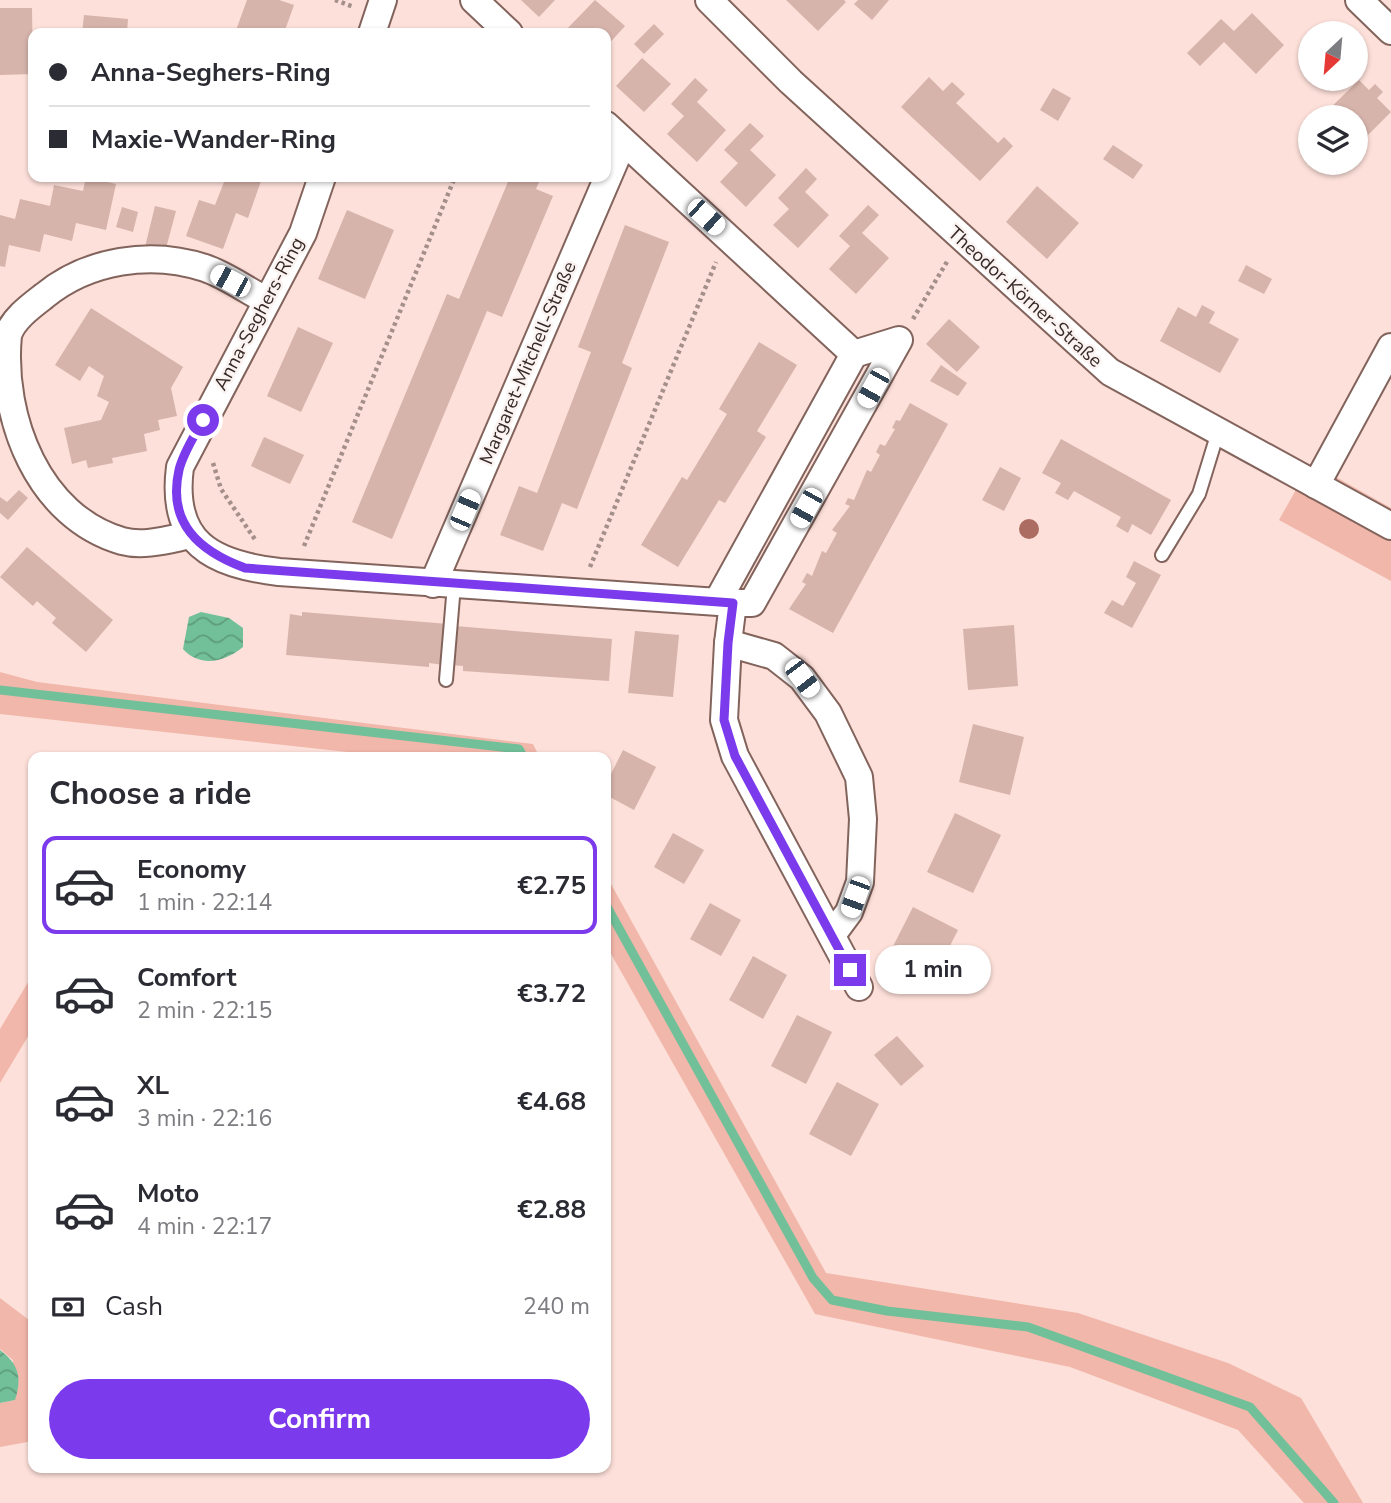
<!DOCTYPE html>
<meta charset="utf-8">
<style>
body{margin:0;font-family:"Nunito Sans",sans-serif;background:#f7f7f7;color:#2b2b33;height:100vh;display:flex;flex-direction:column;font-size:26px;white-space:nowrap}
*{box-sizing:border-box;margin:0}
p{font-size:23px;color:#7c7c81}
.icon{flex:none;width:38px;height:38px;fill:none;stroke:currentColor;stroke-width:2;stroke-linecap:round;stroke-linejoin:round}
.map{position:relative;flex:1;overflow:hidden}
.details{position:absolute;left:28px;top:752px;width:583px;height:721px;display:flex;flex-direction:column;background:#fff;border-radius:14px;box-shadow:0 2px 5px #0004}
.details>*{flex:none}
.banner{position:absolute;left:28px;top:28px;width:583px;height:154px;border-radius:14px;box-shadow:0 2px 5px #0004;display:grid;align-content:center;height:154px;padding:0 21px;background:#fff}
.needle{width:46px;rotate:206deg}
.tools{position:absolute;left:1298px;top:21px;display:grid;gap:14px}
.tools a{display:grid;place-items:center;width:70px;height:70px;border-radius:50%;background:#fff;box-shadow:0 2px 5px #0004;font-size:35px}
.end{position:absolute;width:32px;height:32px;margin:-16px;border:9px solid #7c3aed;background:#fff;box-shadow:0 0 0 4px #fff}
.from{border-radius:50%}
.bubble{position:absolute;height:49px;border-radius:24px;background:#fff;box-shadow:0 2px 5px #0004;font-size:23px;font-weight:700;line-height:49px;text-align:center}
.car{position:absolute;width:21px;height:42px;margin:-21px -10px;border-radius:9px;box-shadow:0 0 5px 2px #0007;background:linear-gradient(#fff 24%,#345 0 40%,#fff 0 76%,#345 0 86%,#fff 0)}
.banner b{display:flex;align-items:center;gap:24px;height:66px;font-size:26px}
.banner b+b{border-top:2px solid #e1e1e2}
.banner i{width:18px;height:18px;background:#2b2b33}
ul{padding:0;list-style:none}
li{display:flex;align-items:center;gap:21px;height:98px;margin:0 14px 10px;padding:0 7px;border:4px solid transparent;border-radius:14px}
li div{flex:1}
li b{display:block;font-size:26px}
li em{font-style:normal;font-weight:700}
li.current{border-color:#7c3aed}
li>.icon{width:63px;height:63px;stroke-width:1.5}
h2{padding:0 21px;font-size:32px;line-height:84px}
.pay{display:flex;align-items:center;gap:18px;height:77px;padding:0 21px;font-size:26px}
.pay p{margin-inline-start:auto}
.cta{display:flex;gap:14px;margin-top:auto;padding:14px 21px}
.cta a{flex:1;height:80px;border-radius:42px;background:#7c3aed;color:#fff;font-size:28px;font-weight:700;line-height:80px;text-align:center}
.map>svg:first-child{display:block}
</style>
<div class="map">
<svg width="1391" height="1503" viewBox="0 0 1391 1503">
<defs>
<pattern id="water-waves" width="16" height="10" patternUnits="userSpaceOnUse" patternTransform="scale(1.75)"><rect width="16" height="10" fill="#71c099"/><path d="M0 5q4-4 8 0t8 0" fill="none" stroke="#5e9c7d"/></pattern>
</defs>
<rect width="100%" height="100%" fill="#fde0d9"/>
<g fill="#f1b7aa">
<polygon points="1311,463 1391,508 1391,581 1279,520"/>
<polygon points="0,672 37,682 533,744 540,758 402,758 0,714"/>
<polygon points="606,875 826,1273 1078,1313 1228,1363 1301,1398 1363,1503 1304,1503 1238,1430 1070,1367 815,1314 606,945"/>
<polygon points="33,974 33,1028 0,1083 0,1029"/>
<polygon points="0,1298 33,1323 33,1441 0,1447 0,1403 15,1400 13,1360 0,1349"/>
</g>
<g fill="url(#water-waves)">
<path d="M201,612l28,6 14,10v19c-18,15 -43,21 -60,2l6,-32z"/>
<path d="M0,1350c19,14 22,28 15,50l-15,3z"/>
</g>
<g fill="none" stroke-linecap="round" stroke-linejoin="round">
<g stroke="#71c099" stroke-width="9">
<polyline points="0,690 519,749 524,758"/>
<polyline points="606,905 813,1278 832,1300 887,1311 1028,1327 1250,1407 1334,1503"/>
</g>
</g>
<g fill="#d6b3ab">
<polygon points="247,0 279,0 294,5 284,33 235,33"/>
<polygon points="521,0 555,0 539,17"/>
<polygon points="595,0 625,26 606,47 606,33 563,33"/>
<polygon points="786,0 844,0 846,2 818,31"/>
<polygon points="858,0 889,0 872,20 854,4"/>
<polygon points="0,8 32,8 33,74 0,75"/>
<polygon points="1252,13 1284,45 1256,74 1224,42 1200,66 1187,53 1221,19 1234,31"/>
<polygon points="84,15 128,19 127,33 82,33"/>
<polygon points="654,24 664,34 644,54 634,44"/>
<polygon points="642,58 671,84 644,112 616,86"/>
<polygon points="929,77 943,91 952,82 965,94 956,103 998,143 1004,137 1013,146 980,181 901,107"/>
<polygon points="695,78 708,90 697,102 726,130 697,162 667,134 684,116 671,104"/>
<polygon points="1359,80 1369,90 1375,84 1383,92 1377,98 1391,112 1356,147 1356,117 1321,117"/>
<polygon points="1053,88 1071,98 1058,121 1040,110"/>
<polygon points="750,123 764,136 750,150 776,175 746,207 720,182 738,163 724,150"/>
<polygon points="1113,145 1143,165 1133,179 1103,159"/>
<polygon points="806,168 817,179 805,192 829,215 798,248 773,225 789,209 778,198"/>
<polygon points="86,177 116,184 106,230 76,223 72,241 44,234 40,252 9,245 5,267 0,266 0,215 15,219 20,199 50,206 54,185 83,191"/>
<polygon points="226,177 249,177 261,181 248,218 236,213 223,249 186,236 199,200 215,205"/>
<polygon points="510,177 541,177 536,189 553,196 502,317 487,311 392,539 352,522 447,294 459,299"/>
<polygon points="1037,186 1079,223 1047,259 1006,222"/>
<polygon points="868,205 879,215 862,233 889,258 856,294 829,269 850,246 839,236"/>
<polygon points="155,206 176,211 165,252 145,247"/>
<polygon points="122,207 138,212 133,232 116,227"/>
<polygon points="347,210 394,230 365,299 318,279"/>
<polygon points="625,225 669,242 622,363 632,368 577,509 562,503 543,551 500,535 519,486 537,493 591,352 578,347"/>
<polygon points="1246,265 1272,279 1264,294 1238,281"/>
<polygon points="1202,305 1215,312 1209,323 1239,339 1220,373 1160,341 1178,307 1196,317"/>
<polygon points="91,308 183,367 171,388 177,416 158,420 160,430 144,434 147,451 112,458 113,463 88,468 86,460 72,464 64,428 101,420 109,402 97,396 104,376 89,366 80,381 55,365"/>
<polygon points="949,319 980,347 957,372 926,344"/>
<polygon points="298,327 333,343 301,412 267,396"/>
<polygon points="759,342 797,365 757,431 766,437 725,503 719,500 678,567 641,545 682,477 687,480 727,414 719,409"/>
<polygon points="941,365 967,383 958,396 930,381"/>
<polygon points="910,403 948,424 833,633 789,609 806,584 802,582 807,573 812,576 822,551 826,553 837,533 832,530 850,506 845,504 848,498 854,500 867,470 871,472 880,455 876,452 880,444 885,446 895,429 892,428 896,420 900,421"/>
<polygon points="264,437 304,455 290,484 251,466"/>
<polygon points="1061,439 1171,500 1151,535 1132,524 1128,533 1116,526 1121,517 1074,491 1068,500 1055,493 1061,483 1042,473"/>
<polygon points="1000,467 1021,478 1004,511 982,500"/>
<polygon points="19,490 28,498 8,520 0,513 0,497 7,502"/>
<polygon points="27,547 113,620 86,652 52,623 56,618 37,601 33,606 0,577"/>
<polygon points="1134,561 1161,575 1132,628 1104,613 1112,600 1123,606 1136,583 1126,577"/>
<polygon points="302,612 448,624 444,665 429,663 429,667 286,655 290,614 302,616"/>
<polygon points="1014,625 1018,686 968,690 963,629"/>
<polygon points="455,626 612,639 609,681 463,671 463,666 451,665"/>
<polygon points="635,631 679,635 673,697 628,693"/>
<polygon points="973,724 1024,737 1010,795 959,782"/>
<polygon points="623,750 656,767 634,810 606,795 606,784"/>
<polygon points="955,813 1001,835 973,893 927,872"/>
<polygon points="673,833 704,850 684,884 654,867"/>
<polygon points="710,903 741,920 721,956 690,939"/>
<polygon points="913,907 958,930 929,987 884,964"/>
<polygon points="753,956 787,975 763,1019 729,1000"/>
<polygon points="797,1015 832,1032 806,1084 771,1066"/>
<polygon points="897,1036 924,1066 901,1086 874,1055"/>
<polygon points="837,1082 879,1104 851,1156 809,1134"/>
</g>
<g fill="none" stroke-linecap="round" stroke-linejoin="round">
<g stroke="#83645d" stroke-width="16">
<g id="lane">
<polyline points="1162,555 1199,494 1218,432"/>
<polyline points="446,680 454,585"/>
</g>
</g>
<g stroke="#83645d" stroke-width="30">
<g id="street">
<polyline points="474,0 509,33"/>
<polyline points="709,0 791,82 1110,372 1391,526"/>
<polyline points="1359,0 1391,31"/>
<polyline points="372,33 383,0"/>
<polyline points="606,125 854,354"/>
<path d="M322,177l-19,56 -123,234c-10,76 32,97 99,105l454,31h19l147,-263 -45,14 -137,248"/>
<polyline points="1316,485 1391,347"/>
<path d="M191,535c-21,4 -47,12 -69,6 -83,-24 -122,-122 -114,-206 5,-16 23,-29 36,-39 44,-36 107,-46 161,-28 21,7 41,22 61,32"/>
<polyline points="433,584 623,142"/>
<polyline points="733,603 728,643 724,720 735,756 859,987"/>
<polyline points="728,643 774,656 802,678 828,713 859,777 863,819 860,882 849,912 832,935"/>
</g>
</g>
<g stroke="#a58f8a" stroke-width="4.5" stroke-dasharray="3.5 3.5" stroke-linecap="butt">
<polyline points="335,0 354,7"/>
<polyline points="913,319 948,260"/>
<polyline points="213,463 221,489 256,541"/>
<polyline points="304,546 455,177"/>
<polyline points="590,567 716,262"/>
</g>
<use href="#lane" stroke="#fff" stroke-width="12"/>
<use href="#street" stroke="#fff" stroke-width="26"/>
</g>
<circle fill="#ac6c62" cx="1029" cy="529" r="10"/>
<g fill="none" stroke-linecap="round" stroke-linejoin="round">
<path stroke="#7c3aed" stroke-width="9" d="M203,420c-8,15 -20,33 -24,50 -12,53 20,81 66,98l488,35 -5,40 -4,77 11,36 115,214"/>
</g>
<g text-anchor="middle" dominant-baseline="central" stroke-width="5" stroke-linejoin="round" paint-order="stroke">
<g font-size="19" fill="#372a26" stroke="#faf3f1">
<text transform="translate(1025 297) rotate(42)">Theodor-Körner-Straße</text>
<text transform="translate(259 314) rotate(-62)">Anna-Seghers-Ring</text>
<text transform="translate(528 363) rotate(-67)">Margaret-Mitchell-Straße</text>
</g>
</g>
</svg>
<div class="tools">
<a><svg class="needle" viewBox="-14 -14 28 28"><path d="M0-13l5 13h-10z" fill="#e53935"/><path d="M0 13l5-13h-10z" fill="#7c7c81"/></svg></a>
<a><svg class="icon" aria-label="layers" viewBox="0 0 24 24"><path d="M12 4l9 5-9 5-9-5zM3 14l9 5 9-5"/></svg></a>
</div>
<i class="end from" style="left:203px;top:420px"></i>
<i class="end" style="left:850px;top:970px"></i>
<div class="bubble" style="left:875px;top:945px;width:116px">1 min</div>
<i class="car" style="left:706px;top:217px;rotate:132deg"></i>
<i class="car" style="left:230px;top:281px;rotate:298deg"></i>
<i class="car" style="left:873px;top:388px;rotate:209deg"></i>
<i class="car" style="left:806px;top:508px;rotate:209deg"></i>
<i class="car" style="left:465px;top:510px;rotate:23deg"></i>
<i class="car" style="left:802px;top:678px;rotate:143deg"></i>
<i class="car" style="left:855px;top:897px;rotate:200deg"></i>
<div class="banner">
<b><i class="from"></i>Anna-Seghers-Ring</b>
<b><i></i>Maxie-Wander-Ring</b>
</div>
<section class="details">
<h2>Choose a ride</h2>
<ul>
<li class="current"><svg class="icon" aria-label="car" viewBox="0 0 24 24"><path d="M5 17H2v-5l4-1 3-4h7l3 4 3 1v5h-3M9 17h6M6 11h13"/><circle cx="7" cy="17" r="2"/><circle cx="17" cy="17" r="2"/></svg><div><b>Economy</b><p>1 min · 22:14</p></div><em>€2.75</em></li>
<li><svg class="icon" aria-label="car" viewBox="0 0 24 24"><path d="M5 17H2v-5l4-1 3-4h7l3 4 3 1v5h-3M9 17h6M6 11h13"/><circle cx="7" cy="17" r="2"/><circle cx="17" cy="17" r="2"/></svg><div><b>Comfort</b><p>2 min · 22:15</p></div><em>€3.72</em></li>
<li><svg class="icon" aria-label="car" viewBox="0 0 24 24"><path d="M5 17H2v-5l4-1 3-4h7l3 4 3 1v5h-3M9 17h6M6 11h13"/><circle cx="7" cy="17" r="2"/><circle cx="17" cy="17" r="2"/></svg><div><b>XL</b><p>3 min · 22:16</p></div><em>€4.68</em></li>
<li><svg class="icon" aria-label="car" viewBox="0 0 24 24"><path d="M5 17H2v-5l4-1 3-4h7l3 4 3 1v5h-3M9 17h6M6 11h13"/><circle cx="7" cy="17" r="2"/><circle cx="17" cy="17" r="2"/></svg><div><b>Moto</b><p>4 min · 22:17</p></div><em>€2.88</em></li>
</ul>
<div class="pay"><svg class="icon" aria-label="cash" viewBox="0 0 24 24"><path d="M3 7h18v10H3z"/><circle cx="12" cy="12" r="2"/></svg>Cash<p>240 m</p></div>
<div class="cta"><a>Confirm</a></div>
</section>
</div>
